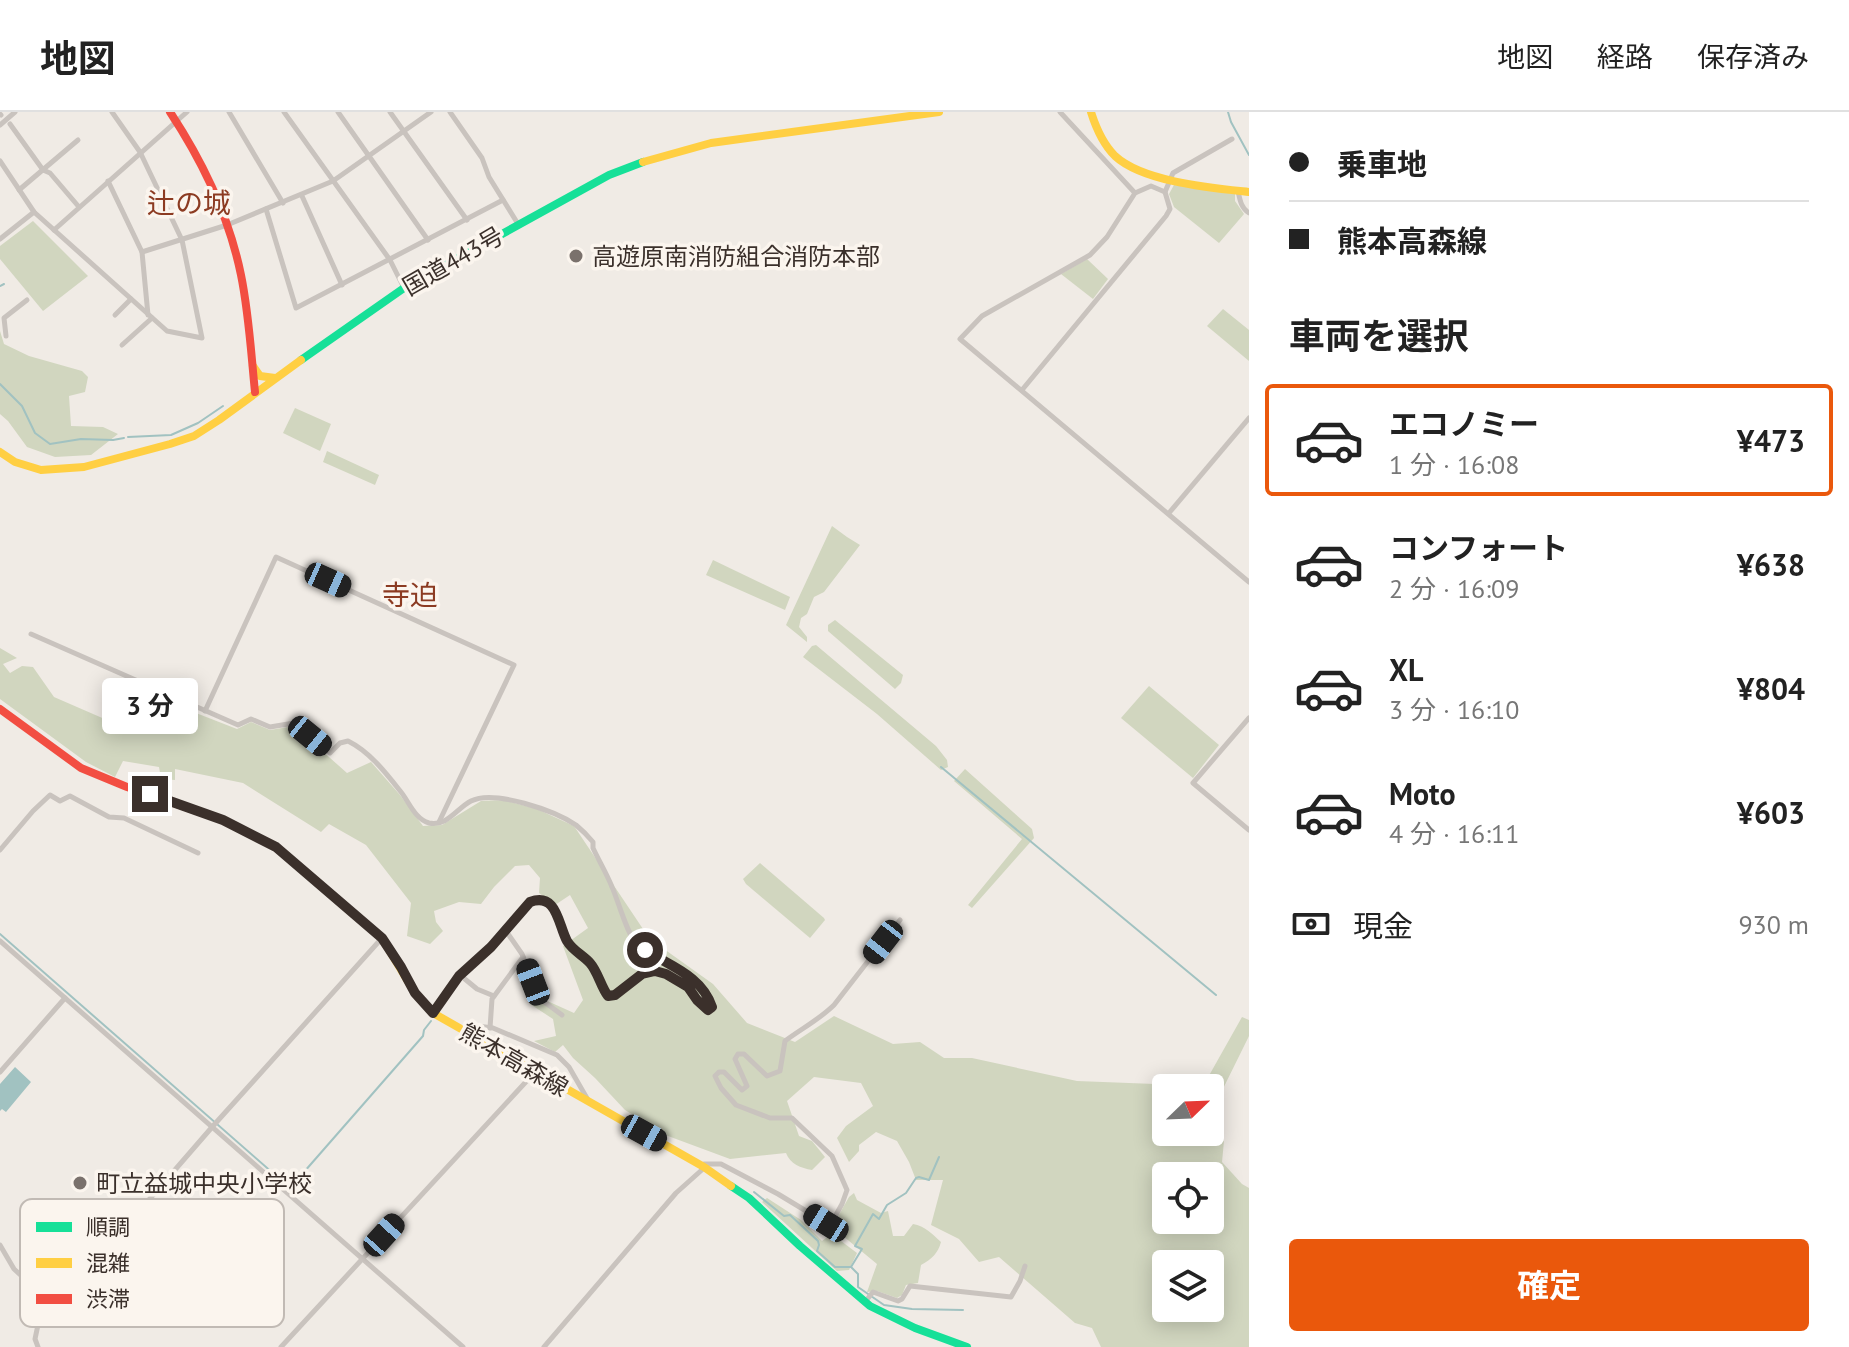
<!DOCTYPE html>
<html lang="ja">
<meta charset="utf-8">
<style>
body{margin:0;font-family:"PT Sans","Noto Sans JP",sans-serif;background:#f6f6f6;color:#222;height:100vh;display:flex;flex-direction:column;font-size:30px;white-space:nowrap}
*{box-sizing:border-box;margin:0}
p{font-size:26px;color:#767676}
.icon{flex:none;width:44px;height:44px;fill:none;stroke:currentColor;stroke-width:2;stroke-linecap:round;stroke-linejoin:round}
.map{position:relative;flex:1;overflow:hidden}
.details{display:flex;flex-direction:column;background:#fff;width:600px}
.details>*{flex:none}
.banner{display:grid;align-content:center;height:176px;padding:0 40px;background:#fff}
.needle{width:52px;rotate:67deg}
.buttons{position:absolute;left:1152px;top:962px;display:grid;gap:16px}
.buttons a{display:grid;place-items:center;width:72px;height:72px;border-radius:8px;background:#fff;box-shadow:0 4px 20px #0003;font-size:40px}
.end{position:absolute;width:36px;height:36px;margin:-18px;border:10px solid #3b302b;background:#fff;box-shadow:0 0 0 4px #fff}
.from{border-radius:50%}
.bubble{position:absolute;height:56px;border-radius:8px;background:#fff;box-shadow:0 4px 20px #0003;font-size:26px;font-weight:700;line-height:56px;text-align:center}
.car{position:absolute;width:24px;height:48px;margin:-24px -12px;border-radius:10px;box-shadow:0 0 6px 2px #0007;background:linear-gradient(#222 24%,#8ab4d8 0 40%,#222 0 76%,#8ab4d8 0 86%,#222 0)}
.banner b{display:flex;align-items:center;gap:28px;height:76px;font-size:30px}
.banner b+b{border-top:2px solid #e0e0e0}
.banner i{width:20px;height:20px;background:#222}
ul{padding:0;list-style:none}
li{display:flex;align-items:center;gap:24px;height:112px;margin:0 16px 12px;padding:0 24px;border:4px solid transparent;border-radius:8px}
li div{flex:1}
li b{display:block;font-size:30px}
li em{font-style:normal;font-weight:700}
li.selected{border-color:#ea580c}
li>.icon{width:72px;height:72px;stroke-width:1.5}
h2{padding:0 40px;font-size:36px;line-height:96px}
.pay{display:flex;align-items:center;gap:20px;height:88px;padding:0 40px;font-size:30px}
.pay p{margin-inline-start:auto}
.button{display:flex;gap:16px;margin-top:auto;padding:16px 40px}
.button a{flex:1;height:92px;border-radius:8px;background:#ea580c;color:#fff;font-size:32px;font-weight:700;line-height:92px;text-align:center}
header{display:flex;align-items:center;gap:48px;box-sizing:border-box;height:112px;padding:0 40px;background:#fff;border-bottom:2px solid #e0e0e0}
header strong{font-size:38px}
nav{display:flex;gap:44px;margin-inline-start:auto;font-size:28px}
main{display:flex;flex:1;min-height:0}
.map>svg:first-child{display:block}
</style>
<header>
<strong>地図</strong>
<nav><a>地図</a><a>経路</a><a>保存済み</a></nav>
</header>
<main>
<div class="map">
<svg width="1249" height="1235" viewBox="0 0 1249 1235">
<rect width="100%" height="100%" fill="#f0ebe5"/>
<g fill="#d1d6bf" fill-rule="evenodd">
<polygon points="1174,73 1235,82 1235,89 1244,102 1219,131 1174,95 1169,82"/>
<polygon points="33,109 88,164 43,199 0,147 0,134"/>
<polygon points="1087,147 1108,167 1093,187 1061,162"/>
<polygon points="1223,197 1249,218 1249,249 1207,214"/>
<polygon points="0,219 4,232 29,244 82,259 88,265 85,280 69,284 71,314 103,315 118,322 91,343 55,345 27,335 8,309 0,302"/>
<polygon points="295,296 331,312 320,339 283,321"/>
<polygon points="327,339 379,363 375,373 323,350"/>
<polygon points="832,414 847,425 860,433 824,480 814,485 807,502 801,506 799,515 807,525 807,530 786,513"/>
<polygon points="713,448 790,485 785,498 706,463"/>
<polygon points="835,508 903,563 901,571 895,577 828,519 828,513"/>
<polygon points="816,533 936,634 947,648 948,655 941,658 877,602 803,545 812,534"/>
<path d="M0,536l17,10 -14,6 7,9 12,-7 11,1 21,30 69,30 22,-4 40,1 11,-11 41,16 14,-7 19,8 24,-4 53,47 24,-11 29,33 23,31 19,-1 39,-24 22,-1 34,9 37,17 69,103 14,15 56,40 34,39 48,19 39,-26 59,28 27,-2 24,16h28l105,23 78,3 11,9v39h44v-3l14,12 -2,21 20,22 7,4v159h-148l-9,-19 -17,-5 -76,-66 -20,5 -20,-23 -28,-14 12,-45h-27l-7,-18 -12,-21 -21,-9 -17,13v6l-10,11 -12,-24 9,-12 27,-20 -12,-23 -47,-6 -27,24 12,35 13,5 13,16 -13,13c-11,-2 -22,-6 -26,-17l-56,6 -62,-23 -43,-26 -30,-32 -22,-20 -10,-13 -8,7 -21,-11 22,-5 -3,-17 -23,-15 4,-9 40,18 9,-13 -20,-54 25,-18 -18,-33 -15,10 -16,-12 1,-15 -11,-13 -14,1 -21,21 -13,17 -22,-2 -25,9 2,11 7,9 -13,13 -23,-8 4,-33 -45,-58 -37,-21 -8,8 -78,-49 -68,-14v11l-14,-1 -2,-12 -36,-6 -8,16 -29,-15 -86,-63zM1166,1064h44v44h-44zM1166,1152h44v44h-44z"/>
<polygon points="1149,574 1219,633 1193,666 1121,606"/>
<polygon points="965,657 1032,717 1034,726 972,796 968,793 1022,727 954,669"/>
<polygon points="760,751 824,806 825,808 810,826 746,772 743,767"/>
<polygon points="1242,905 1249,908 1249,924 1210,1003 1210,976 1202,976"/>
<path d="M854,1081l3,7 24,13 7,-2 5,25h11l9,-12c12,2 19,10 28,18 -3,11 -9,17 -20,23l-3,18 -12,2 -4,10 -5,3 -20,-7 -10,1 10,-28 -34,-28 -5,-1 -6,-8 17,-30z"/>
<polygon points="767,1086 801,1108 822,1129 830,1123 841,1129 857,1141 849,1158 837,1159 762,1090"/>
</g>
<polygon fill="#a1c2c1" points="15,955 31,970 6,1000 2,997 0,999 0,972"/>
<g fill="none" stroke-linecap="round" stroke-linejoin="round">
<g stroke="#a1c2c1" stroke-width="2">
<polyline points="1228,0 1231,10 1249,43"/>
<polyline points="0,174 4,172"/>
<polyline points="0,272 22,294 35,321 50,332 81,327 113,328 124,326"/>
<polyline points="128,325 171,323 198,311 223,294"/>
<polyline points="941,655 1216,883"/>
<polyline points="0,822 290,1076 423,924 424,918 431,909"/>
<polyline points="754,1080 784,1104 790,1103 818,1129 819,1133 817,1139 835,1155 851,1155 858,1162 858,1175 884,1193 912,1197 963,1198"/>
<polyline points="851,1155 862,1137 855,1134 873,1102 879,1107 887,1093 906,1081 916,1066 919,1065 929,1068 939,1045"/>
</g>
<g stroke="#c9c3be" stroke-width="5">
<polyline points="229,0 283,91"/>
<polyline points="284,0 390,148 404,176"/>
<polyline points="338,0 428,128"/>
<polyline points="390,0 467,108"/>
<polyline points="450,0 482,46 489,65 518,112"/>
<polyline points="1060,0 1135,81"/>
<polyline points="0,2 1,3"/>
<polyline points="10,12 43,58 50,61 79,95"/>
<polyline points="0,13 15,0"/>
<polyline points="0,49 34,100 167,219 202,226 182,128 140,40 112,0"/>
<polyline points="108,69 142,140 148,203"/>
<polyline points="19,78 78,28"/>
<path d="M1238,79c2,9 3,17 11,22"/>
<polyline points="1165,80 1151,74 1135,81 1107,125 1090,143 982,204 960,227 1249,470"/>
<polyline points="302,84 342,173"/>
<polyline points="266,97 296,196 503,88"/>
<polyline points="54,118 187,0"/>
<polyline points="0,127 34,100"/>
<polyline points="142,140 227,113 333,69 431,0"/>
<polyline points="115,203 131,187"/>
<polyline points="6,224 4,206 27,188"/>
<polyline points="122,233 152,206"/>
<polyline points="1022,278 1166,104 1170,97 1165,80 1173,61 1232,27"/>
<polyline points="1169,401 1249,306"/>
<path d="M31,522l207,91 13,-6 19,8 24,-4 36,30 10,-10 8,-2c22,11 38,32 53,51 8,10 14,27 28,31 18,4 28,-15 42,-22 23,-12 84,10 105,24 6,5 12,11 17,17v6c6,13 14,26 19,39 6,13 16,50 25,57 25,23 63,27 75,63l-4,3 -11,-10 -9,-13 -22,-13 -11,-3 -13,3 -27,21 -7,1c-7,-9 -10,-24 -18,-33 -7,-8 -17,-12 -23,-22 -8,-17 -10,-49 -37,-39l-39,45 -32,29 -26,37"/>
<polyline points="205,599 276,445 514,553 439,710"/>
<polyline points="1249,606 1193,671 1249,718"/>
<polyline points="0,738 33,699 50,683 60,689 70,684 109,705 124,706 198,741"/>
<polyline points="506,819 522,842 539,886 562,903"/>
<polyline points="0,829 463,1235"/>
<polyline points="460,863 477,877 494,884"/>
<polyline points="490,916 492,887 523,845"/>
<polyline points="465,919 477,914 493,916 557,943 569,955 588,988"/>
<polyline points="0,960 65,886"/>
<path d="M704,1052h17l57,30 48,29 6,-1 10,-18 5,-14 -15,-34 -40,-38h-22l-34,-13 -15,-17 -6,-12 4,-4h5l18,18 5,-4 -12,-27 3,-5h6l23,22 13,-5 5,-30c16,-12 35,-22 49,-36l66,-85"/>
<polyline points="0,1133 14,1157 40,1181 43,1189 35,1227 38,1235"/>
<polyline points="865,1190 873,1180 898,1189 902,1187 910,1174 1011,1185 1020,1169 1025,1154"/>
<polyline points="42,1196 56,1193 62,1188 213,1014 382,826"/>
<polyline points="281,1235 535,960"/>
<polyline points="544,1235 676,1081 704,1056"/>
</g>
<g stroke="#16e098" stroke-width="8">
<polyline points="301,248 404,176 609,63 643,50"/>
<polyline points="731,1074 749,1086 800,1134 870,1194 915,1216 967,1235"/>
</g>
<g stroke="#ffcf43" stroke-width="8">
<path d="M1091,0c5,16 12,32 24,44 28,26 97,32 134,36"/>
<polyline points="643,50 711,31 939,0"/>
<polyline points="253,254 260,264 275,266"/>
<polyline points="0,340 15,350 41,358 84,355 170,332 194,324 219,308 301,248"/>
<polyline points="266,730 276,735 382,826 415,881 433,901 704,1055 731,1074"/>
</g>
<g stroke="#f24e42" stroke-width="8">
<path d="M170,0c33,50 59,104 71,163 8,39 10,78 14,117"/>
<polyline points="0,597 81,656 127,675 223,708 266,730"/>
</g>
</g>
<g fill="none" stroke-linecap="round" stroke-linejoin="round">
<path stroke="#3b302b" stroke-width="10" d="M150,682l73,26 53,27 106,91 19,29 14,26 18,20 26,-37 32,-29 39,-45c27,-10 28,22 37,39 6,10 16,14 23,22 8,9 11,24 18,33l7,-1 27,-21 13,-3 11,3 22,13 9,13 11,10 4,-3c-10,-31 -42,-41 -67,-57"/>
</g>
<g fill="#7a716c" stroke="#fbf5ee" stroke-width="3">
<circle cx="576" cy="144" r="8"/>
<circle cx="80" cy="1071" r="8"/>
</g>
<g text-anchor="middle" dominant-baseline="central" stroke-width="7" stroke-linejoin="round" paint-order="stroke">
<g font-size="24" fill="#3b302b" stroke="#fbf5ee" text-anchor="start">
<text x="592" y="144">高遊原南消防組合消防本部</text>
<text x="96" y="1071">町立益城中央小学校</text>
</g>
<g font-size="24" fill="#3b302b" stroke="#fbf5ee">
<text transform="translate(453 149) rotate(-30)">国道443号</text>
<text transform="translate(514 948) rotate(30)">熊本高森線</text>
</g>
<g font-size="28" fill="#8c3b22" stroke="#fbf5ee">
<text x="189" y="90">辻の城</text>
<text x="410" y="482">寺迫</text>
</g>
</g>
<rect x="20" y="1087" width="264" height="128" rx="12" fill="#fbf5ee" stroke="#c1bab4" stroke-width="2"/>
<rect x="36" y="1110" width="36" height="10" fill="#16e098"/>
<rect x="36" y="1146" width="36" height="10" fill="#ffcf43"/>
<rect x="36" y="1182" width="36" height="10" fill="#f24e42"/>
<g font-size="22" fill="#3b302b">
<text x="86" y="1123">順調</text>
<text x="86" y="1159">混雑</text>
<text x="86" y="1195">渋滞</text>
</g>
</svg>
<div class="buttons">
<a><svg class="needle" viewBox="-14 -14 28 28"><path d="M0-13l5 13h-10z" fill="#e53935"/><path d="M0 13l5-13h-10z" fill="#767676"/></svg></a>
<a><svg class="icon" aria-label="locate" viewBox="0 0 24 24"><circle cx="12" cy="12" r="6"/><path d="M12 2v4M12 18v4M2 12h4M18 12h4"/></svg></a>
<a><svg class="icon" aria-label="layers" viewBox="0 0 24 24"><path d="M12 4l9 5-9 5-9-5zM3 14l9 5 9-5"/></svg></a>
</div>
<i class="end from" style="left:645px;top:838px"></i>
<i class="end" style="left:150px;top:682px"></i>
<div class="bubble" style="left:102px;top:566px;width:96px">3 分</div>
<i class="car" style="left:328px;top:468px;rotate:114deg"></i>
<i class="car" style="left:310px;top:624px;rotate:129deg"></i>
<i class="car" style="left:883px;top:830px;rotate:218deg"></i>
<i class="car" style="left:533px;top:870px;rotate:339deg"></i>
<i class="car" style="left:644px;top:1021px;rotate:119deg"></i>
<i class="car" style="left:826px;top:1111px;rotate:302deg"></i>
<i class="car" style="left:384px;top:1123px;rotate:42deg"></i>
</div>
<section class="details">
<div class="banner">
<b><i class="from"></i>乗車地</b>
<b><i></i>熊本高森線</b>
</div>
<h2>車両を選択</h2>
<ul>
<li class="selected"><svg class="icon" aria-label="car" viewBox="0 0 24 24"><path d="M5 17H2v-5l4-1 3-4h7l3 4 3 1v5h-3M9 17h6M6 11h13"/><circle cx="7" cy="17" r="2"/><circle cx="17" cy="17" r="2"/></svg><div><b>エコノミー</b><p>1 分 · 16:08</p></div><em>¥473</em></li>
<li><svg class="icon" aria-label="car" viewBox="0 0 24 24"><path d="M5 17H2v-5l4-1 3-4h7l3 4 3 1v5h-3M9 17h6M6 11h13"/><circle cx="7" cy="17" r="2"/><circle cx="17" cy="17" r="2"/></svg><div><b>コンフォート</b><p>2 分 · 16:09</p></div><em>¥638</em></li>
<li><svg class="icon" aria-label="car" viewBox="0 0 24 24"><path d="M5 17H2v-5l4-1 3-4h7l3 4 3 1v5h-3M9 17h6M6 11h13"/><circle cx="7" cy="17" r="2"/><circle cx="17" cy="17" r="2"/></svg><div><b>XL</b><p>3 分 · 16:10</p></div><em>¥804</em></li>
<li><svg class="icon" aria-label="car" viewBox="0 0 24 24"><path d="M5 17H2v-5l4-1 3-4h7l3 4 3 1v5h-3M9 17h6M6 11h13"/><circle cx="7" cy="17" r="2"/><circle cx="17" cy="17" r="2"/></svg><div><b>Moto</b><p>4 分 · 16:11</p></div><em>¥603</em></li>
</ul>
<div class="pay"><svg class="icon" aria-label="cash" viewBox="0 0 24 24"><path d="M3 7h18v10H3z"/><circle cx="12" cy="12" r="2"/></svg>現金<p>930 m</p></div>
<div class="button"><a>確定</a></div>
</section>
</main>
